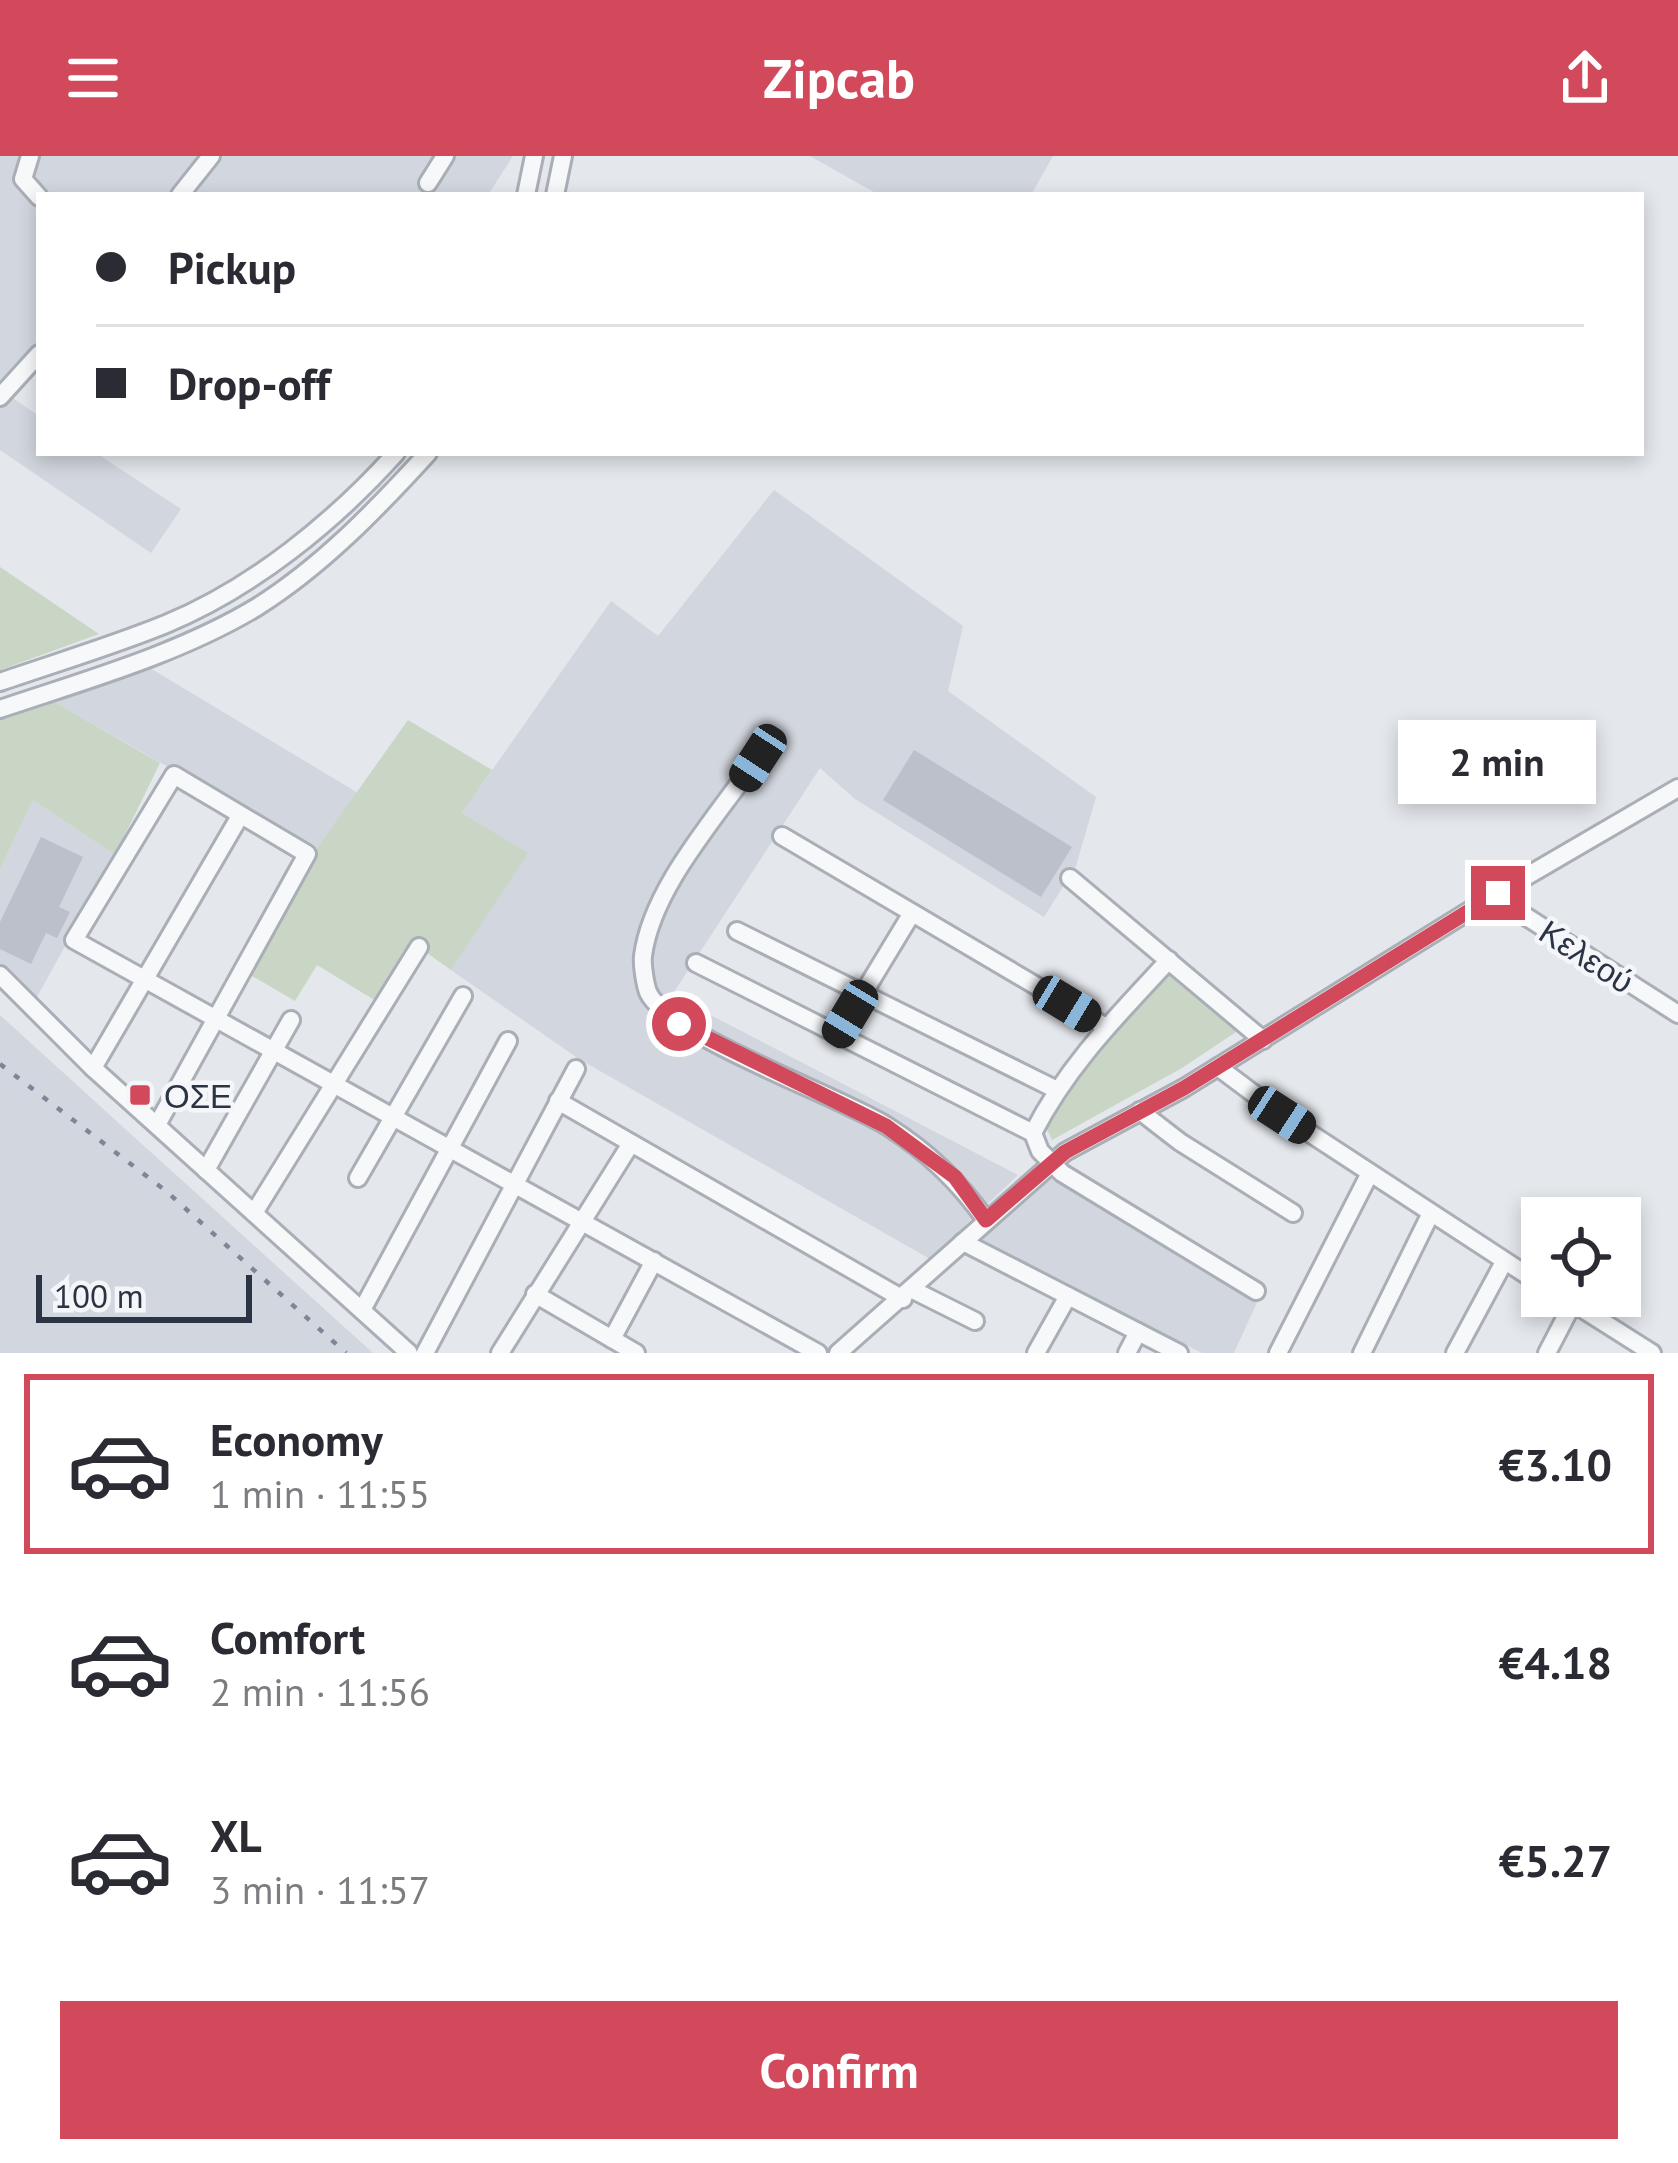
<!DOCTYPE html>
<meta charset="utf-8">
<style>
body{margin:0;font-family:"PT Sans",sans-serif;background:#f7f7f7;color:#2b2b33;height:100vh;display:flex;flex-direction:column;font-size:45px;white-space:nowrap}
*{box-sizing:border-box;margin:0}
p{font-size:39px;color:#7c7c81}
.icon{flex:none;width:66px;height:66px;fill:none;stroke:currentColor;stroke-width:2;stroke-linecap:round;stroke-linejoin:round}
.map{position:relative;height:1197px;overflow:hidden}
.drawer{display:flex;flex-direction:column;background:#fff;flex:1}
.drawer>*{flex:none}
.hud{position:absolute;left:36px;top:36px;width:1608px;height:264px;border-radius:0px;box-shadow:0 6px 18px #0003;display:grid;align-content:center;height:264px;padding:0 60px;background:#fff}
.buttons{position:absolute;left:1521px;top:1041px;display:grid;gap:24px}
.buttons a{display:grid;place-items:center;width:120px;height:120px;border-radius:0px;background:#fff;box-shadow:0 6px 18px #0003;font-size:60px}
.scale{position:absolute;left:36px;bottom:30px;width:216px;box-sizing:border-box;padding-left:12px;border:6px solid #2b3445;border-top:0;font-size:33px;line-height:42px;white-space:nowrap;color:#2b3445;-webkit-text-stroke:9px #f4f6f9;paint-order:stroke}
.end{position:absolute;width:54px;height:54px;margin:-27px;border:15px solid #d1495b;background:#fff;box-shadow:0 0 0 6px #fff}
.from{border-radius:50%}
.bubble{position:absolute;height:84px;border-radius:0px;background:#fff;box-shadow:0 6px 18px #0003;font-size:39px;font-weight:700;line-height:84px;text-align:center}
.car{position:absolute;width:36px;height:72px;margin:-36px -18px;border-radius:15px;box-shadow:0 0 9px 3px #0007;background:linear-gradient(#222 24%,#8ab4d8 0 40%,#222 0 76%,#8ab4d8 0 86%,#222 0)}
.hud b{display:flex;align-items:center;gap:42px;height:114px;font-size:45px}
.hud b+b{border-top:3px solid #e1e1e2}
.hud i{width:30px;height:30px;background:#2b2b33}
ul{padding:21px 0 0;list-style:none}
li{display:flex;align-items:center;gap:36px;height:180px;margin:0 24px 18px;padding:0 36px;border:6px solid transparent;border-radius:0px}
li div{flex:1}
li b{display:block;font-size:45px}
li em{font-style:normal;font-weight:700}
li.active{border-color:#d1495b}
li>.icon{width:108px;height:108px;stroke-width:1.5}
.button{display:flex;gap:24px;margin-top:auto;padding:24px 60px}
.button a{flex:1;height:138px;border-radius:0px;background:#d1495b;color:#fff;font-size:48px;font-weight:700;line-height:138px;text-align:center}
header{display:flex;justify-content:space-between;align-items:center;height:156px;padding:0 60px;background:#d1495b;color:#fff;font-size:54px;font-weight:700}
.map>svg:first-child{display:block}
</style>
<header><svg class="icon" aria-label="menu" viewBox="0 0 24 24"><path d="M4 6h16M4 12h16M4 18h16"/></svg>Zipcab<svg class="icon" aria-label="share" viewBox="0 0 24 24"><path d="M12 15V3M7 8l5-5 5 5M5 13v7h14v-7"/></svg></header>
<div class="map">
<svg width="1678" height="1197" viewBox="0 0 1678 1197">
<rect width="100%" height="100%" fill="#e4e7ec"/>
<g fill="#d2d6de">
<polygon points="0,0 513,0 488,39 39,39 39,190 1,234 39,260 39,297 96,297 181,353 151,397 0,294"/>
<polygon points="810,0 1053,0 1031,39 879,39"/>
<polygon points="774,334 963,470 948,535 1096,641 1076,710 1044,761 855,643 820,612 672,839 1018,1019 930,1103 579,903 451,814 527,697 462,657 611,445 658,480"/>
<polygon points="150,512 358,637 315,695 51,544"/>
<polygon points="33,644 115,699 37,841 0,807 0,713"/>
<polygon points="0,859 133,980 373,1197 0,1197"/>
<polygon points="1050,1019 1258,1144 1234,1197 1202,1197 981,1084"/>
</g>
<g fill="#c9d6c5">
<polygon points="0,411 99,478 0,514"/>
<polygon points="51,544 160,607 115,699 33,644 0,713 0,562"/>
<polygon points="408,564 492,614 462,657 528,697 451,814 413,787 376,845 317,809 295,845 247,817 315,695"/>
<polygon points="1167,816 1239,874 1182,912 1052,984 1046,971 1065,938"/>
</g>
<g fill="#bbc0ca">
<polygon points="914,594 1072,691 1041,741 883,644"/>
<polygon points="41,681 83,701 59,751 70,756 57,782 46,777 31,808 0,793 0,766"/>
</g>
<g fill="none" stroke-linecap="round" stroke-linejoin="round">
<g stroke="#a9aeb7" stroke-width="22">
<g id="minor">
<polyline points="30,0 23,23 39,41"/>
<polyline points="428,27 445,0"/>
<polyline points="180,39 211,0"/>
<polyline points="526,39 534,0"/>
<polyline points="555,39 563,0"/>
<polyline points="0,241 39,198"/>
<path d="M0,526c55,-19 112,-36 166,-58 87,-36 168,-102 230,-171"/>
<path d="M0,553c86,-29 179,-55 257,-102 65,-41 119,-97 171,-154"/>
<path d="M757,602c-37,56 -105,128 -114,198 -1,8 2,28 5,36 19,43 191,104 239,134 41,26 71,55 99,94"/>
<polyline points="782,680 1106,871"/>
<polyline points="1070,722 1263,884"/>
<polyline points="1498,737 1522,758 1678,858"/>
<polyline points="737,775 1055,933"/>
<path d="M1169,804c-51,55 -102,106 -136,173l7,18 22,22 194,118"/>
<polyline points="696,807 1033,977"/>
<polyline points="0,819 93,912 409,1197"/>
<polyline points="838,879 912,757"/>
<polyline points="1218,911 1282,959 1542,1129"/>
<polyline points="93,912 240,660"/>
<polyline points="558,945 903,1143"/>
<polyline points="1140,955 1180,986 1293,1057"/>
<path d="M157,969l150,-271 -133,-79 -100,165c248,137 496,274 744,413"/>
<polyline points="206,1014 291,864"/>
<polyline points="358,1022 463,840"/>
<polyline points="254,1057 419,791"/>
<polyline points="963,1086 1179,1197"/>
<polyline points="913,1134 975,1165"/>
<polyline points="535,1138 636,1197"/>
<polyline points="1562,1140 1652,1197"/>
<polyline points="362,1154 508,885"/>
<polyline points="612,1183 654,1105"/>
<polyline points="425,1197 576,913"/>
<polyline points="500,1197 630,989"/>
<polyline points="838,1197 1065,996 1184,932 1498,737 1678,632"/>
<polyline points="1036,1197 1068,1140"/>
<polyline points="1127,1197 1138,1176"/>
<polyline points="1278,1197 1370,1017"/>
<polyline points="1362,1197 1431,1057"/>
<polyline points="1455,1197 1504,1106"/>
<polyline points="1547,1197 1573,1147"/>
</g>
</g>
<use href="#minor" stroke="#f7f8fa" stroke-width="16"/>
<polyline stroke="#7d8696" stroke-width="4.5" stroke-dasharray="6 12" stroke-linecap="butt" points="0,908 166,1035 346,1197"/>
</g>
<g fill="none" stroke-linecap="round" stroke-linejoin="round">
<polyline stroke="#d1495b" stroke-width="15" points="679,868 886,970 955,1021 986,1064 1065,996 1184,932 1498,737"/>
</g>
<rect fill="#d1495b" stroke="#f4f6f9" stroke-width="4.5" x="128" y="927" width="24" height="24" rx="6"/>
<g text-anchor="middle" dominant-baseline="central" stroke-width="9" stroke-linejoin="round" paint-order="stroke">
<g font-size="33" fill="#2b3445" stroke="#f4f6f9">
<text transform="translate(1587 800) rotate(33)">Κελεού</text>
</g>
<g font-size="33" fill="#2b3445" stroke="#f4f6f9" text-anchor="start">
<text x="164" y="939">ΟΣΕ</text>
</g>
</g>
</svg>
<div class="buttons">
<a><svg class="icon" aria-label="locate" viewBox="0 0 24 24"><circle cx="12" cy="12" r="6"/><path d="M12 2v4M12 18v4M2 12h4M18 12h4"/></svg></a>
</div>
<div class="scale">100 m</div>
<i class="end from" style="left:679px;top:868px"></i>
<i class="end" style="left:1498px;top:737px"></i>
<div class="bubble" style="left:1398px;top:564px;width:198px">2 min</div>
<i class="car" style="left:758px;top:602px;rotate:213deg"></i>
<i class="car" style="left:1067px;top:848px;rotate:121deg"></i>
<i class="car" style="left:850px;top:858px;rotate:211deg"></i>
<i class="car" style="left:1282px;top:959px;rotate:123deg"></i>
<div class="hud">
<b><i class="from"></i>Pickup</b>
<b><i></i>Drop-off</b>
</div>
</div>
<section class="drawer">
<ul>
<li class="active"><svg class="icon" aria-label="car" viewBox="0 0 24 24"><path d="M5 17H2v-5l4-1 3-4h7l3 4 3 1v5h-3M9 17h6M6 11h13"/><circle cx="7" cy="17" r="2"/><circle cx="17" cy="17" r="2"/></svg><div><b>Economy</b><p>1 min · 11:55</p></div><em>€3.10</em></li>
<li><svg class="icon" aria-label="car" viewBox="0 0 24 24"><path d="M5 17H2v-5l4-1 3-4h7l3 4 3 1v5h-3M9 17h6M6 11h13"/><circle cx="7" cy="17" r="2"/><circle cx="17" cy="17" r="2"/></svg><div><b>Comfort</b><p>2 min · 11:56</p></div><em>€4.18</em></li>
<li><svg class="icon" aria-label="car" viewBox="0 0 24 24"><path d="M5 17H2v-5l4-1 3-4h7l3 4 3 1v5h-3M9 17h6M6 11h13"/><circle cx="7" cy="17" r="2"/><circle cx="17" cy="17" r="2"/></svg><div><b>XL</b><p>3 min · 11:57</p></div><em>€5.27</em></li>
</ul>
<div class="button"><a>Confirm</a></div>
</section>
